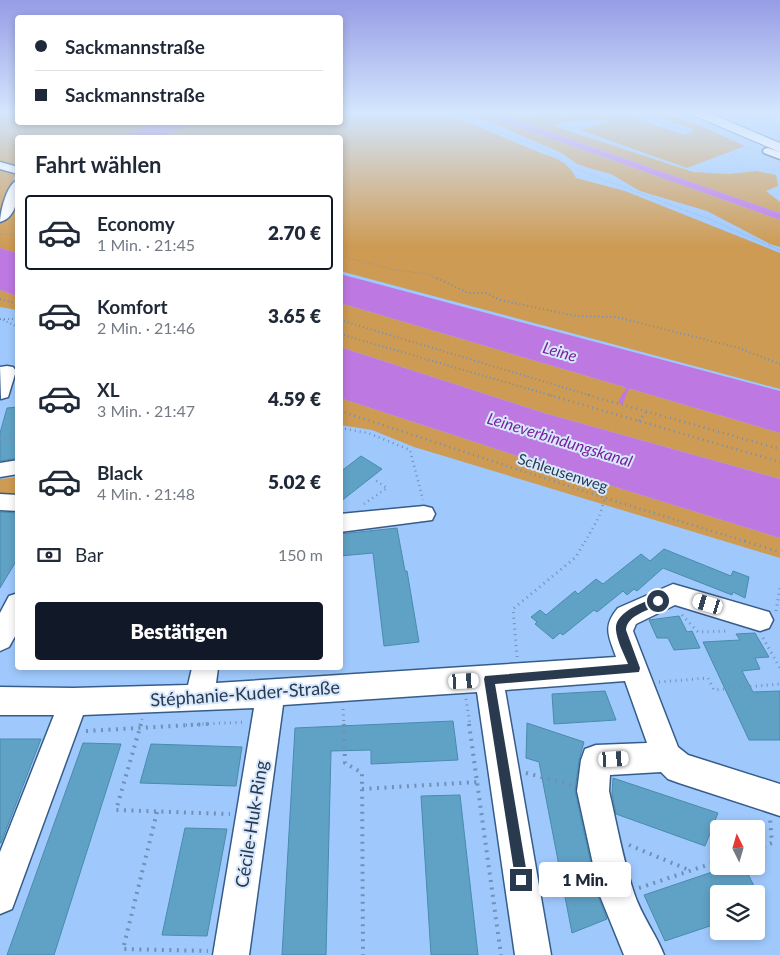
<!DOCTYPE html>
<html lang="de">
<meta charset="utf-8">
<style>
body{margin:0;font-family:Lato,sans-serif;background:#f2f2f3;color:#1f2937;height:100vh;display:flex;flex-direction:column;font-size:19px;white-space:nowrap}
*{box-sizing:border-box;margin:0}
p{font-size:16px;color:#747a83}
.icon{flex:none;width:28px;height:28px;fill:none;stroke:currentColor;stroke-width:2;stroke-linecap:round;stroke-linejoin:round}
.map{position:relative;flex:1;overflow:hidden}
.sheet{position:absolute;left:15px;top:135px;width:328px;height:535px;display:flex;flex-direction:column;background:#fff;border-radius:5px;box-shadow:0 2px 8px #0003}
.sheet>*{flex:none}
.banner{position:absolute;left:15px;top:15px;width:328px;height:110px;border-radius:5px;box-shadow:0 2px 8px #0003;display:grid;align-content:center;height:110px;padding:0 20px;background:#fff}
.needle{width:32px;rotate:355deg}
.fabs{position:absolute;left:710px;top:820px;display:grid;gap:10px}
.fabs a{display:grid;place-items:center;width:55px;height:55px;border-radius:5px;background:#fff;box-shadow:0 2px 8px #0003;font-size:25px}
.end{position:absolute;width:22px;height:22px;margin:-11px;border:6px solid #293a4f;background:#fff;box-shadow:0 0 0 2px #fff}
.from{border-radius:50%}
.bubble{position:absolute;height:35px;border-radius:5px;background:#fff;box-shadow:0 2px 8px #0003;font-size:16px;font-weight:800;line-height:35px;text-align:center}
.car{position:absolute;width:15px;height:30px;margin:-15px -8px;border-radius:6px;box-shadow:0 0 4px 1px #0007;background:linear-gradient(#fff 24%,#345 0 40%,#fff 0 76%,#345 0 86%,#fff 0)}
.banner b{display:flex;align-items:center;gap:18px;height:48px;font-size:19px}
.banner b+b{border-top:1px solid #e0e1e3}
.banner i{width:12px;height:12px;background:#1f2937}
ul{padding:0;list-style:none}
li{display:flex;align-items:center;gap:15px;height:75px;margin:0 10px 8px;padding:0 10px;border:2px solid transparent;border-radius:5px}
li div{flex:1}
li b{display:block;font-size:19px}
li em{font-style:normal;font-weight:800}
li.current{border-color:#111827}
li>.icon{width:45px;height:45px;stroke-width:1.5}
h2{padding:0 20px;font-size:22px;line-height:60px}
.pay{display:flex;align-items:center;gap:12px;height:55px;padding:0 20px;font-size:19px}
.pay p{margin-inline-start:auto}
.cta{display:flex;gap:10px;margin-top:auto;padding:10px 20px}
.cta a{flex:1;height:58px;border-radius:5px;background:#111827;color:#fff;font-size:20px;font-weight:800;line-height:58px;text-align:center}
.map>svg:first-child{display:block}
</style>
<div class="map">
<svg width="780" height="955" viewBox="0 0 780 955">
<rect width="100%" height="100%" fill="#9fc9fd"/>
<g fill="#ce9b54">
<polygon points="0,113 17,113 18,122 156,123 120,137 18,138 17,167 0,162"/>
<path d="M340,113l108,1 95,40c13,3 28,11 33,24l49,13 155,62v136l-440,-118v-133h-177l10,-7 22,-8 145,-1z"/>
<polygon points="461,113 479,113 780,220 780,247 770,244 707,211 640,191 611,174 589,168 577,164 562,153 495,124"/>
<path d="M495,113h130l22,4 -11,2 49,16 7,-4 1,-2 -48,-16c36,0 68,19 100,33l-58,22 -107,-38 32,-9c-19,-1 -41,-2 -58,5l139,46 36,2 27,-3 20,4 2,11 -12,5 14,11v11z"/>
<polygon points="0,167 12,171 15,176 0,212"/>
<polygon points="17,197 17,253 0,248 0,222"/>
<polygon points="0,290 17,296 17,310 0,307"/>
<polygon points="340,303 780,433 780,479 544,413 340,347"/>
<polygon points="340,398 554,468 780,538 780,558 414,447 372,430 340,425"/>
<polygon points="17,477 17,498 0,500 0,479"/>
</g>
<g fill="#be78e1">
<polygon points="479,113 495,113 780,213 780,220"/>
<polygon points="156,123 195,123 173,131 163,137 120,137"/>
<polygon points="0,248 17,253 17,296 0,290"/>
<polygon points="340,274 780,391 780,433 340,303"/>
<polygon points="340,347 544,413 780,479 780,538 554,468 340,398"/>
</g>
<g fill="none" stroke-linecap="round" stroke-linejoin="round">
<polyline stroke="#be78e1" stroke-width="3" points="624,396 630,383"/>
<polyline stroke="#be78e1" stroke-width="4.5" points="621,402 624,395"/>
</g>
<g fill="#60a2c5" stroke="#498bad">
<polygon points="18,407 18,458 0,461 0,433 7,408"/>
<polygon points="361,456 382,469 340,502 340,472"/>
<polygon points="0,512 18,513 18,558 0,588"/>
<polygon points="397,528 405,571 407,571 419,642 384,646 373,553 340,556 340,534"/>
<polygon points="664,549 731,576 733,571 749,577 745,598 733,592 732,595 663,568 637,591 634,589 627,595 623,591 597,612 594,610 563,635 560,633 553,639 535,624 537,622 531,617 540,610 546,615 575,591 578,594 596,579 603,584 641,554 650,561"/>
<polygon points="679,616 687,632 692,631 700,648 674,650 668,638 657,638 649,620"/>
<polygon points="755,633 769,657 755,658 760,669 742,671 753,692 780,691 780,740 749,740 703,642 740,640 736,634"/>
<polygon points="605,691 616,720 554,724 552,694"/>
<polygon points="453,721 458,760 371,764 371,750 331,751 326,955 282,955 295,728"/>
<polygon points="527,723 584,742 579,760 575,791 598,896 607,919 572,933 539,762 526,758"/>
<polygon points="0,739 41,739 1,843 0,843"/>
<polygon points="83,743 121,744 54,955 7,955"/>
<polygon points="151,744 242,747 236,786 140,783"/>
<polygon points="613,778 718,813 705,846 616,814 612,794"/>
<polygon points="460,795 478,955 431,955 421,796"/>
<polygon points="185,828 227,829 207,936 162,935"/>
<polygon points="730,866 744,866 758,894 719,894 719,923 665,941 644,895"/>
</g>
<g fill="none" stroke-linecap="round" stroke-linejoin="round">
<g stroke="#365c89" stroke-width="3">
<g id="minor">
<polygon points="768,148 780,152 780,159 764,153 763,151 764,149"/>
<polygon points="0,162 18,167 18,174 0,169"/>
<path d="M18,180c0,14 0,37 -18,42 0,-10 7,-39 18,-42z"/>
<polygon points="7,366 13,367 16,371 8,397 1,399 0,367"/>
<polygon points="18,460 18,474 0,477 0,463"/>
<polygon points="0,494 18,495 18,511 0,510"/>
<polygon points="424,506 432,508 435,514 432,520 340,532 340,514"/>
<path d="M673,584l96,28 4,8 -4,8 -9,3 -85,-26 -39,19 -3,7 45,116 10,8 92,29v32l-101,-33 -11,-4 -7,-7 -51,3 -1,16c8,34 14,69 25,102 7,22 22,41 30,62h-40l-24,-59 -23,-105 4,-31 4,-11 11,-4 51,-2 -22,-62 -120,9 46,265h-36l-38,-263 -194,13 -34,250h-36l41,-247 -171,7 -71,194 -12,5v-62l54,-137h-54v-28l73,1 115,-3 4,-17h26l-2,15 400,-26c-7,-21 -14,-30 2,-49z"/>
<polygon points="18,593 18,631 9,647 0,651 0,613 9,596"/>
</g>
</g>
<g stroke="#365c89" stroke-width="2">
<polygon id="highway" points="693,113 709,113 780,143 780,152 695,116"/>
</g>
<g stroke="#7090b7" stroke-width="1" stroke-dasharray="0.5 2" stroke-linecap="butt">
<polyline points="450,113 543,148 568,165 581,171 709,219 780,250"/>
<path d="M517,113c40,6 79,-1 119,5 39,6 76,23 115,31"/>
<polyline points="672,113 687,117"/>
<polyline points="679,113 686,115"/>
<polyline points="187,138 200,127 212,122"/>
<polyline points="735,154 731,155 744,164"/>
<polyline points="0,234 18,235"/>
<polyline points="13,251 18,249"/>
<polyline points="340,256 396,270 427,274 439,280"/>
</g>
<g stroke="#7090b7" stroke-width="2" stroke-dasharray="1 3" stroke-linecap="butt">
<polyline points="437,278 468,293 486,293 500,300 576,316 616,317 739,348 780,364"/>
<polyline points="0,299 18,304"/>
<polyline points="0,319 18,319"/>
<polyline points="3,320 18,327"/>
<polyline points="340,320 592,396"/>
<polyline points="340,334 553,396"/>
</g>
<g stroke="#7090b7" stroke-width="2.5" stroke-dasharray="1 4" stroke-linecap="butt">
<polyline points="549,395 780,462"/>
<polyline points="588,395 780,449"/>
<polyline points="340,411 605,498 748,542"/>
<polyline points="639,421 646,412"/>
<polyline points="340,428 368,433 410,450 423,500"/>
<polyline points="0,439 18,436"/>
<polyline points="364,504 387,488 375,480"/>
<polyline points="585,542 599,517 605,498"/>
</g>
<g stroke="#7090b7" stroke-width="3" stroke-dasharray="1 4.5" stroke-linecap="butt">
<polyline points="744,541 780,552"/>
<polyline points="776,611 780,588"/>
<polyline points="682,615 698,632 729,631"/>
<polyline points="763,638 780,668"/>
<polyline points="517,657 513,609 576,557 585,541"/>
<polyline points="659,682 708,678 714,690 780,684"/>
<polyline points="466,699 470,725"/>
<polyline points="343,709 344,725"/>
<polyline points="140,725 142,719"/>
<polyline points="186,725 245,722"/>
</g>
<g stroke="#7090b7" stroke-width="4" stroke-dasharray="2 5.5" stroke-linecap="butt">
<polyline points="141,724 116,810 230,814"/>
<polyline points="344,724 345,763 362,773 363,955"/>
<polyline points="469,724 501,955"/>
<polyline points="86,731 208,724"/>
<polyline points="526,773 572,785"/>
<polyline points="362,789 477,782"/>
<polyline points="157,812 123,949 208,951"/>
<polyline points="629,845 689,870"/>
<polyline points="756,849 772,843 770,819"/>
<polyline points="639,888 719,861"/>
</g>
<use href="#minor" fill="#fff" fill-rule="evenodd"/>
<use href="#highway" fill="#fff" fill-rule="evenodd"/>
</g>
<linearGradient id="sky" x2="0" y2="1"><stop stop-color="#979ce5"/><stop offset="0.46" stop-color="#d4e7fe"/><stop offset="1" stop-color="#d4e7fe" stop-opacity="0"/></linearGradient>
<rect width="780" height="246" fill="url(#sky)"/>
<path fill="#293a4f" d="M658,597l4,4 -1,3c-12,6 -34,11 -35,26l14,38 -1,4 -144,12 33,196 -2,4 -5,2 -5,-2 -32,-205 1,-3 143,-12c-4,-10 -11,-23 -12,-34 -2,-18 28,-28 42,-33z"/>
<g text-anchor="middle" dominant-baseline="central" stroke-width="4" stroke-linejoin="round" paint-order="stroke">
<g font-size="15" fill="#293a4f" stroke="#d7e8fd">
<text transform="translate(563 472) rotate(18)">Schleusenweg</text>
</g>
<g font-size="16" font-style="italic" fill="#791f9e" stroke="#d7e8fd">
<text transform="translate(560 351) rotate(16)">Leine</text>
<text transform="translate(560 439) rotate(17)">Leineverbindungskanal</text>
</g>
<g font-size="18" fill="#293a4f" stroke="#d7e8fd">
<text transform="translate(245 693) rotate(-4)">Stéphanie-Kuder-Straße</text>
<text transform="translate(251 824) rotate(-81)">Cécile-Huk-Ring</text>
</g>
</g>
</svg>
<div class="fabs">
<a><svg class="needle" viewBox="-14 -14 28 28"><path d="M0-13l5 13h-10z" fill="#e53935"/><path d="M0 13l5-13h-10z" fill="#747a83"/></svg></a>
<a><svg class="icon" aria-label="layers" viewBox="0 0 24 24"><path d="M12 4l9 5-9 5-9-5zM3 14l9 5 9-5"/></svg></a>
</div>
<i class="end from" style="left:658px;top:601px"></i>
<i class="end" style="left:521px;top:880px"></i>
<div class="bubble" style="left:539px;top:862px;width:92px">1 Min.</div>
<i class="car" style="left:708px;top:604px;rotate:287deg"></i>
<i class="car" style="left:464px;top:681px;rotate:87deg"></i>
<i class="car" style="left:614px;top:759px;rotate:87deg"></i>
<div class="banner">
<b><i class="from"></i>Sackmannstraße</b>
<b><i></i>Sackmannstraße</b>
</div>
<section class="sheet">
<h2>Fahrt wählen</h2>
<ul>
<li class="current"><svg class="icon" aria-label="car" viewBox="0 0 24 24"><path d="M5 17H2v-5l4-1 3-4h7l3 4 3 1v5h-3M9 17h6M6 11h13"/><circle cx="7" cy="17" r="2"/><circle cx="17" cy="17" r="2"/></svg><div><b>Economy</b><p>1 Min. · 21:45</p></div><em>2.70 €</em></li>
<li><svg class="icon" aria-label="car" viewBox="0 0 24 24"><path d="M5 17H2v-5l4-1 3-4h7l3 4 3 1v5h-3M9 17h6M6 11h13"/><circle cx="7" cy="17" r="2"/><circle cx="17" cy="17" r="2"/></svg><div><b>Komfort</b><p>2 Min. · 21:46</p></div><em>3.65 €</em></li>
<li><svg class="icon" aria-label="car" viewBox="0 0 24 24"><path d="M5 17H2v-5l4-1 3-4h7l3 4 3 1v5h-3M9 17h6M6 11h13"/><circle cx="7" cy="17" r="2"/><circle cx="17" cy="17" r="2"/></svg><div><b>XL</b><p>3 Min. · 21:47</p></div><em>4.59 €</em></li>
<li><svg class="icon" aria-label="car" viewBox="0 0 24 24"><path d="M5 17H2v-5l4-1 3-4h7l3 4 3 1v5h-3M9 17h6M6 11h13"/><circle cx="7" cy="17" r="2"/><circle cx="17" cy="17" r="2"/></svg><div><b>Black</b><p>4 Min. · 21:48</p></div><em>5.02 €</em></li>
</ul>
<div class="pay"><svg class="icon" aria-label="cash" viewBox="0 0 24 24"><path d="M3 7h18v10H3z"/><circle cx="12" cy="12" r="2"/></svg>Bar<p>150 m</p></div>
<div class="cta"><a>Bestätigen</a></div>
</section>
</div>
